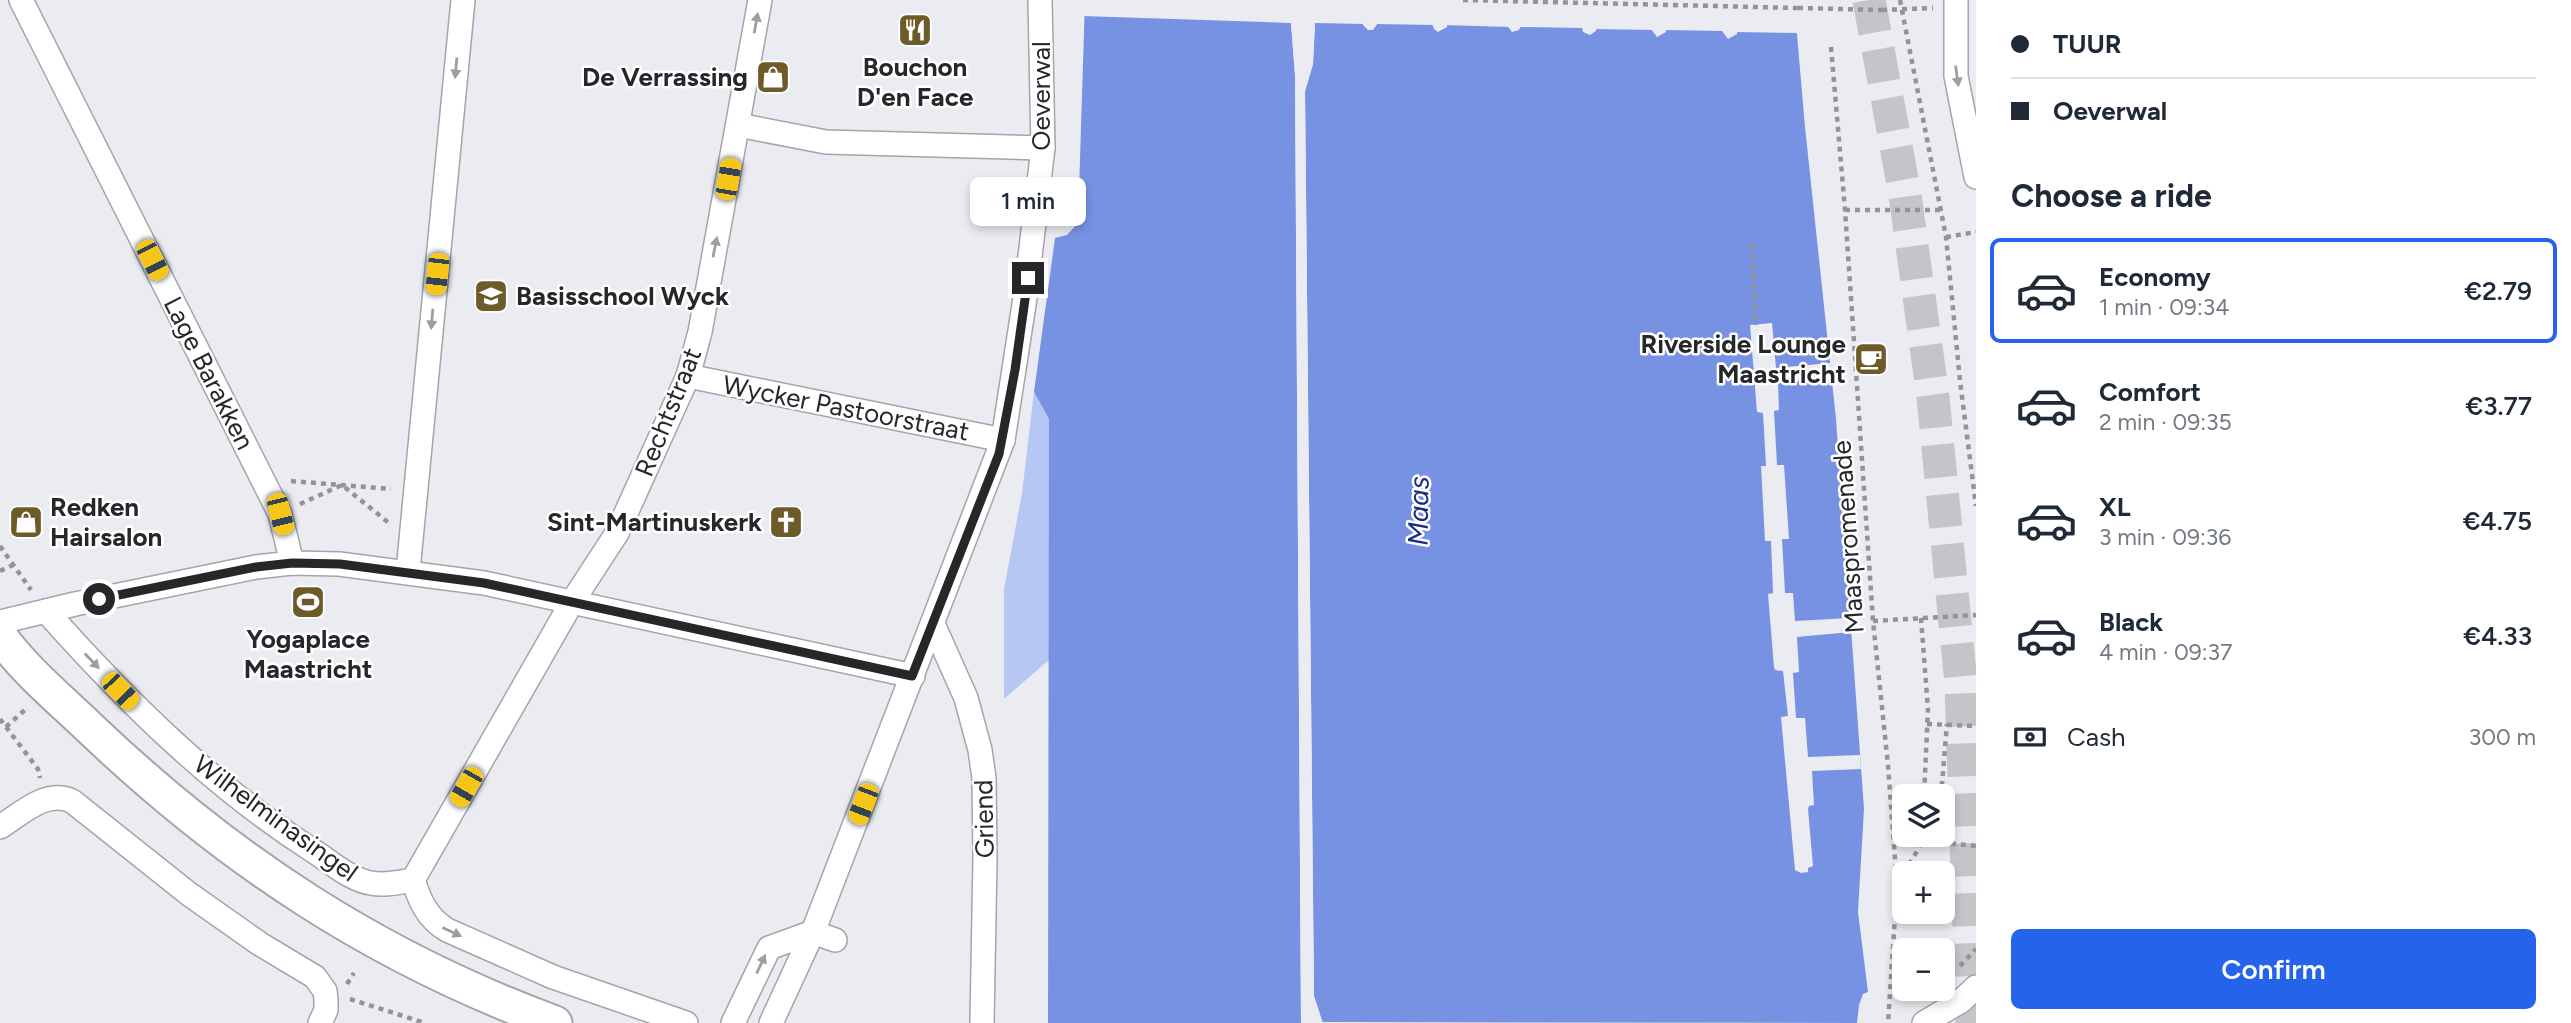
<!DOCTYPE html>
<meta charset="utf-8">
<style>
body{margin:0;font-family:Figtree,sans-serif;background:#f6f6f7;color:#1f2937;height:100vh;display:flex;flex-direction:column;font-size:26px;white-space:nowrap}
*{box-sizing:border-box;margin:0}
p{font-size:23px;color:#747a83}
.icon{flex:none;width:38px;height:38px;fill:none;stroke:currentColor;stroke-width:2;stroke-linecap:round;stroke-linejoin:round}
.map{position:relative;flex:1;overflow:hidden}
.panel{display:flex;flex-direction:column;background:#fff;width:595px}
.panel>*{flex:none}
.guide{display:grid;align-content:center;height:154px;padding:0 35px;background:#fff}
.fabs{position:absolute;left:1892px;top:784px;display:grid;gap:14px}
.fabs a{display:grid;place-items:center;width:63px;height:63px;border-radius:10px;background:#fff;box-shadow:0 4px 10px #0003;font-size:35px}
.end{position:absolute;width:32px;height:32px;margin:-16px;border:9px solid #262728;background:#fff;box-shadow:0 0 0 4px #fff}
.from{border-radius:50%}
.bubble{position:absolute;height:49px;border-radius:10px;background:#fff;box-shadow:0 4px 10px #0003;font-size:23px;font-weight:600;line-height:49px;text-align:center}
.car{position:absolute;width:21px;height:42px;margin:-21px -10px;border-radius:9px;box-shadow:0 0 5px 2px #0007;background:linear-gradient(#f5c518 24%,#345 0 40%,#f5c518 0 76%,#345 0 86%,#f5c518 0)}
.guide b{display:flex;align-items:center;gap:24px;height:66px;font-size:26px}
.guide b+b{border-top:2px solid #e0e1e3}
.guide i{width:18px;height:18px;background:#1f2937}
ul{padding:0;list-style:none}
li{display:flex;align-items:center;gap:21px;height:105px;margin:0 14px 10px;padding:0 21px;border:4px solid transparent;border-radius:10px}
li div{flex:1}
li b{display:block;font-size:26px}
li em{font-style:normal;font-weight:600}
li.active{border-color:#2563eb}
li>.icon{width:63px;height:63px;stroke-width:1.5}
h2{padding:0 35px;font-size:32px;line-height:84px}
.pay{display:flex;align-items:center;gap:18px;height:77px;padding:0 35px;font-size:26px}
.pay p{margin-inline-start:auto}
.cta{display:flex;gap:14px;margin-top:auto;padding:14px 35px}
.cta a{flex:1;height:80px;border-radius:10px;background:#2563eb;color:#fff;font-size:28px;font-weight:600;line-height:80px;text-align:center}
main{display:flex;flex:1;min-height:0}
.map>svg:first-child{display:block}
</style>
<main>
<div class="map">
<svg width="1976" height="1023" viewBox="0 0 1976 1023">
<rect width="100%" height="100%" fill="#eaecf1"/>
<polygon fill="#b7c7f4" points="1034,392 1049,419 1049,660 1004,699 1004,589 1022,493"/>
<g fill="#7792e3">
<polygon points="1085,0 1291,23 1295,75 1301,1023 1048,1023 1049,419 1034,392 1055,238 1067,235 1078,223"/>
<polygon points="1363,0 1363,25 1368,30 1373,30 1378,23 1432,24 1434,29 1438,32 1447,27 1449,0 1506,24 1512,32 1519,30 1521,25 1582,27 1583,32 1590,35 1596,31 1598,0 1651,29 1657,37 1666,32 1668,0 1722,31 1728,39 1737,34 1739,0 1794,0 1805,127 1836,419 1864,809 1858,912 1868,992 1863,994 1859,1005 1857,1023 1322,1022 1314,996 1305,91 1313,64 1315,22"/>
</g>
<g fill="#eaecf1">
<polygon points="1082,0 1295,0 1296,58 1298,75 1305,1023 1301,1023 1295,75 1291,23 1082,16"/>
<polygon points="1312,0 1367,0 1366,24 1315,23 1313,64 1305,91 1314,996 1323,1023 1319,1023 1310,996 1301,91 1310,63"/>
<polygon points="1375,0 1436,0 1436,25 1374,24"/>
<polygon points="1446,0 1510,0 1510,27 1444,25"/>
<polygon points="1520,0 1586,0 1585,28 1517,27"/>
<polygon points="1595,0 1656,0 1655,30 1593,29"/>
<polygon points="1665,0 1727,0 1726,31 1663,30"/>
<polygon points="1736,0 1798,0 1800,33 1734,32"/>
<polygon points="1772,323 1776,368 1830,363 1832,378 1778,383 1779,410 1774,411 1777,465 1784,465 1789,539 1782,539 1785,593 1793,593 1795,621 1850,618 1851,632 1797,637 1799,672 1793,673 1796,718 1805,718 1808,757 1860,755 1861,769 1812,771 1814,805 1809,806 1808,809 1813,866 1808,868 1808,872 1801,873 1795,870 1781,717 1788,716 1783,671 1775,670 1774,667 1768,594 1773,593 1771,541 1765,541 1761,466 1766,466 1763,413 1757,412 1750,325"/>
</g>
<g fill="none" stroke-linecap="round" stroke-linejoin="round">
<polyline stroke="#c3c5c9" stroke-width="33" stroke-dasharray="33 17" stroke-linecap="butt" points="1869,0 1905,195 1933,397 1952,592 1961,684 1972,1023"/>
<g stroke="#a3a5aa" stroke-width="26">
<g id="street">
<polyline points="21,0 280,514 292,563"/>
<polyline points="1956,0 1956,76 1976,177"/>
<polyline points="738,125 826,142 1043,148"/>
<polyline points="688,376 1003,440"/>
<polyline points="408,571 463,0"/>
<path d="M46,611c80,90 167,176 269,241 17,11 36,28 56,31 14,3 29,-1 42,-3"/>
<polyline points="0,622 75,604 256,567 292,563 339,564 484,583 913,676"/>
<polyline points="933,624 966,698 980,750 984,778 985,858 982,1023"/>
<path d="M0,827c21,-13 46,-38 72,-26l117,93 71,50 55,33 10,14 1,9v10l-6,13"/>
<polyline points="413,880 572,602 617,533 688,376 700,332 760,0"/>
<path d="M413,880c7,21 14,38 34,50l106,47 133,46"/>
<polyline points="813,932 835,940"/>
<polyline points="733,1023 769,948 813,932"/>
<polyline points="771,1023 813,932 1003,440 1025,298 1043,148 1040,0"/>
<polyline points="1924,1023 1961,1001 1976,987"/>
</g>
</g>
<g stroke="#a3a5aa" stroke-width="37">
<path id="secondary" d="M0,636c26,36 61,64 93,95 137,130 283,226 462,292"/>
</g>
<g stroke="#929497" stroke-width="4.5" stroke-dasharray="5 5" stroke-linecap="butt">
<polyline points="1463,0 1798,8"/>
<polyline points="1900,0 1946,237 1960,381 1976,506"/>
<polyline points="1882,10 1933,8"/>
<polyline points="1831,47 1845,210 1873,621 1888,765 1897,886 1888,1023"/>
<polyline points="1845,210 1942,210"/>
<polyline points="1946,237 1976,232"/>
<polyline points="1752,244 1756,325"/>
<polyline points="291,481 391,489"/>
<polyline points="300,504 342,485 389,523"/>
<polyline points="0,546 31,590"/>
<polyline points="0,571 13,565"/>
<polyline points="1921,618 1928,709 1924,796"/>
<polyline points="1873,621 1976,615"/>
<polyline points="0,719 6,727 27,708"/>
<polyline points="1927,724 1976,726"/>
<polyline points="6,727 38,769 40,778"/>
<polyline points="1941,796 1947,724"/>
<polyline points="1938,835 1938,842 1976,846"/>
<polyline points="1904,873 1919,848 1922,835"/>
<polyline points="1960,966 1976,949"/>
<polyline points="347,984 354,973"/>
<polyline points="350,999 425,1023"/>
</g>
<use href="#street" stroke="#fff" stroke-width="23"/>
<use href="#secondary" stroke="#fff" stroke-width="33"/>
<polyline stroke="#929497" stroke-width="4.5" stroke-dasharray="5 5" stroke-linecap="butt" points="1798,8 1882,10"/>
</g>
<defs><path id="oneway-solid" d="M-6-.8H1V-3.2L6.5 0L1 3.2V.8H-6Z" transform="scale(1.75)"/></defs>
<g fill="#9d9e9e">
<use href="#oneway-solid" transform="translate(756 23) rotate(-80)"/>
<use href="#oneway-solid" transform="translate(456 68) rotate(95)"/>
<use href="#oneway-solid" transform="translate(1957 76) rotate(82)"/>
<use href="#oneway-solid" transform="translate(715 247) rotate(-79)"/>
<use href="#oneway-solid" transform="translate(432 319) rotate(95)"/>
<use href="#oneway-solid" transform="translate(92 661) rotate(46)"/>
<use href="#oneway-solid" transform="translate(452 932) rotate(25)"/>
<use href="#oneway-solid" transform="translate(761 964) rotate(-65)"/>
</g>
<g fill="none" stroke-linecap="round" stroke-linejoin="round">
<polyline stroke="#262728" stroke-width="9" points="99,599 256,567 292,563 340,564 484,583 912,676 999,454 1015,370 1028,278"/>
</g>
<defs>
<g id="restaurant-square" transform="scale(1.75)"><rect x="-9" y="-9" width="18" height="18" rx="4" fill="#6e5b2a" stroke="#fff"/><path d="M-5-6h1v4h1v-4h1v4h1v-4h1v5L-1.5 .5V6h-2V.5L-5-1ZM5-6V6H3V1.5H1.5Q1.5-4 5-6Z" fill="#fff"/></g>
<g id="shop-square" transform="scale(1.75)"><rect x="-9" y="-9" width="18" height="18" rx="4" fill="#6e5b2a" stroke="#fff"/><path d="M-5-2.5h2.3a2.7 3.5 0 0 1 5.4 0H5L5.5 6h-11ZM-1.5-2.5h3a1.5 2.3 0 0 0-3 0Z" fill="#fff"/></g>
<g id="school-square" transform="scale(1.75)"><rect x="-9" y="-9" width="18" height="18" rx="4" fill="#6e5b2a" stroke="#fff"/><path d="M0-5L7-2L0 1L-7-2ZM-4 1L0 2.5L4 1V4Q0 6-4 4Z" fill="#fff"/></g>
<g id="cafe-square" transform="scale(1.75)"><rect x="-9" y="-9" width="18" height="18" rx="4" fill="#6e5b2a" stroke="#fff"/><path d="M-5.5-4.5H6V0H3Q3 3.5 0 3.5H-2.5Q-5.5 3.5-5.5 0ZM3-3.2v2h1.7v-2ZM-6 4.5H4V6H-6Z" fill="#fff"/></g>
<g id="church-square" transform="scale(1.75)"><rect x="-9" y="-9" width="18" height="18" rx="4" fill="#6e5b2a" stroke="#fff"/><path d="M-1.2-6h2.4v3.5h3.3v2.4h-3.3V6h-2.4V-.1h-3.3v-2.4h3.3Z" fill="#fff"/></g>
<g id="stadium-square" transform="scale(1.75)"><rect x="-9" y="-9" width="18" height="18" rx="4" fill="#6e5b2a" stroke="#fff"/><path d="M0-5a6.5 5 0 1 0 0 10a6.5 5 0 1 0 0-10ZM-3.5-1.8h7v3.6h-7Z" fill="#fff"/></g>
</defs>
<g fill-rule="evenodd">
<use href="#restaurant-square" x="915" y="30"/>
<use href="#shop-square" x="773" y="77"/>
<use href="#school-square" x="491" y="296"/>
<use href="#cafe-square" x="1871" y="359"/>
<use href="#shop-square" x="26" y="522"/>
<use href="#church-square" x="786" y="522"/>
<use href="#stadium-square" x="308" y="602"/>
</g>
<g text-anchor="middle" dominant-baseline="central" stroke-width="5" stroke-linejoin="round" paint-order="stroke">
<g font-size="26" font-weight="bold" fill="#262728" stroke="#fff" text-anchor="end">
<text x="915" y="67" text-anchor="middle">Bouchon<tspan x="915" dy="30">D'en Face</tspan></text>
<text x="748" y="77">De Verrassing</text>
<text x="516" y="296" text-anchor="start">Basisschool Wyck</text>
<text x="1846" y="344">Riverside Lounge<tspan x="1846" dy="30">Maastricht</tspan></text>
<text x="50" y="507" text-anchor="start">Redken<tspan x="50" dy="30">Hairsalon</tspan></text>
<text x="762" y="522">Sint-Martinuskerk</text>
<text x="308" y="639" text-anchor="middle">Yogaplace<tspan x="308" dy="30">Maastricht</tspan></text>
</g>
<g font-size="26" fill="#262728" stroke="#fff">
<text transform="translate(1041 96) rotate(-90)">Oeverwal</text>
<text transform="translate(209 373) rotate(63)">Lage Barakken</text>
<text transform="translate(846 408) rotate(11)">Wycker Pastoorstraat</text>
<text transform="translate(668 412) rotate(-68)">Rechtstraat</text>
<text transform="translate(1848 537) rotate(-94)">Maaspromenade</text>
<text transform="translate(276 818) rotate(36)">Wilhelminasingel</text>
<text transform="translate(984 819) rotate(-91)">Griend</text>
</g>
<g font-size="28" font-style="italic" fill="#1b2a86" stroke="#fff">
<text transform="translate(1418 511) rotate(-89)">Maas</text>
</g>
</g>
</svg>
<div class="fabs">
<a><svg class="icon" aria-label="layers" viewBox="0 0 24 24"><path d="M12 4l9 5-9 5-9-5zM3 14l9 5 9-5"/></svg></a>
<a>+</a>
<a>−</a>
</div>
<i class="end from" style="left:99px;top:599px"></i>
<i class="end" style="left:1028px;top:278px"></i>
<div class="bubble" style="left:970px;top:177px;width:116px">1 min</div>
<i class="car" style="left:728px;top:179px;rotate:10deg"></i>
<i class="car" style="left:152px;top:260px;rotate:153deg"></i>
<i class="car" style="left:437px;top:274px;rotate:186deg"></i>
<i class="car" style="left:280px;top:514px;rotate:166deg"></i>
<i class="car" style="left:120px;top:691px;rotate:136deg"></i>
<i class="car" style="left:466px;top:787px;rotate:210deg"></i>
<i class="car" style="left:863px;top:804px;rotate:201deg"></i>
</div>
<section class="panel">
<div class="guide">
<b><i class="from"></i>TUUR</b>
<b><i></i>Oeverwal</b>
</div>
<h2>Choose a ride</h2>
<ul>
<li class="active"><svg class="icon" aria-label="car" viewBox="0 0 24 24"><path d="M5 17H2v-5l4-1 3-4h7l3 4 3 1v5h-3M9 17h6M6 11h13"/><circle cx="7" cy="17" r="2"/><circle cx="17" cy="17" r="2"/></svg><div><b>Economy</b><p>1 min · 09:34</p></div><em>€2.79</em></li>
<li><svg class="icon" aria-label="car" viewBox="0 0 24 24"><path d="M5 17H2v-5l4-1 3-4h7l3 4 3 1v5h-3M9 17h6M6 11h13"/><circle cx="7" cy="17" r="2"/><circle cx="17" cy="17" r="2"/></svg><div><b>Comfort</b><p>2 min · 09:35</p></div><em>€3.77</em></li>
<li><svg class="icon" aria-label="car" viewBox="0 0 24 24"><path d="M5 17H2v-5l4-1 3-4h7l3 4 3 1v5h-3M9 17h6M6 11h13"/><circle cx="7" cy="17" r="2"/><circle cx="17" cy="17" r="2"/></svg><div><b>XL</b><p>3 min · 09:36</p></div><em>€4.75</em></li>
<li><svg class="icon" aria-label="car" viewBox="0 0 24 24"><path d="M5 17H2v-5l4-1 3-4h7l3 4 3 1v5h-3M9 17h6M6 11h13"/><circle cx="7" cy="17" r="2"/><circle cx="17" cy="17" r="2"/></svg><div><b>Black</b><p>4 min · 09:37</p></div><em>€4.33</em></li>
</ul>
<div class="pay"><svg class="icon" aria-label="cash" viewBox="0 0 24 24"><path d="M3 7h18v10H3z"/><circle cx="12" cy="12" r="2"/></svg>Cash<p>300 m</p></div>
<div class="cta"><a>Confirm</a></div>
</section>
</main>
